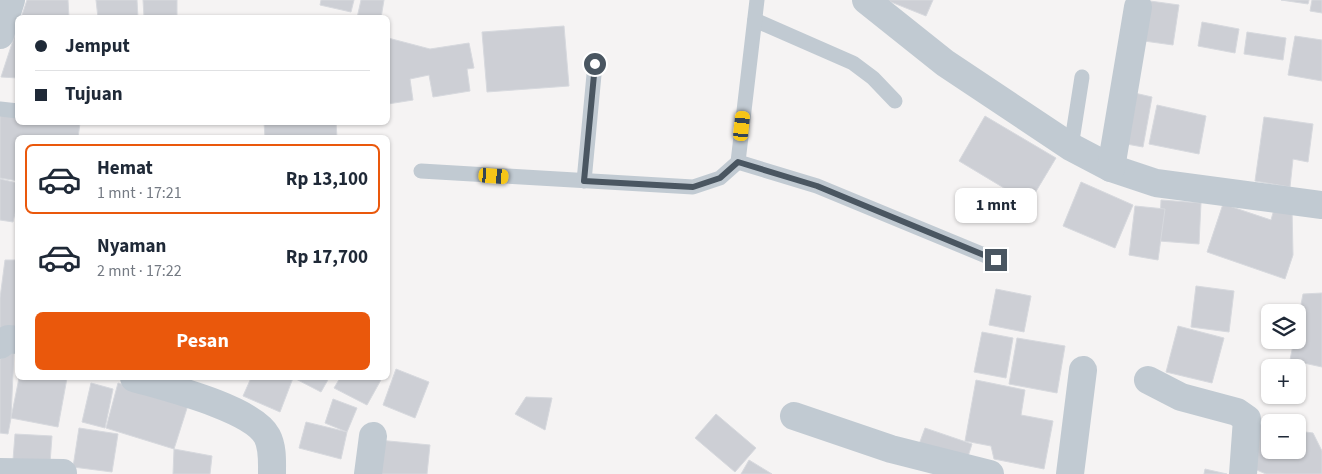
<!DOCTYPE html>
<html lang="id">
<meta charset="utf-8">
<style>
body{margin:0;font-family:"Source Sans 3",sans-serif;background:#f2f2f3;color:#1f2937;height:100vh;display:flex;flex-direction:column;font-size:19px;white-space:nowrap}
*{box-sizing:border-box;margin:0}
p{font-size:16px;color:#747a83}
.icon{flex:none;width:28px;height:28px;fill:none;stroke:currentColor;stroke-width:2;stroke-linecap:round;stroke-linejoin:round}
.map{position:relative;flex:1;overflow:hidden}
.details{position:absolute;left:15px;top:135px;width:375px;height:245px;display:flex;flex-direction:column;background:#fff;border-radius:8px;box-shadow:0 1px 4px #0004}
.details>*{flex:none}
.hud{position:absolute;left:15px;top:15px;width:375px;height:110px;border-radius:8px;box-shadow:0 1px 4px #0004;display:grid;align-content:center;height:110px;padding:0 20px;background:#fff}
.tools{position:absolute;left:1261px;top:304px;display:grid;gap:10px}
.tools a{display:grid;place-items:center;width:45px;height:45px;border-radius:8px;background:#fff;box-shadow:0 1px 4px #0004;font-size:25px}
.end{position:absolute;width:22px;height:22px;margin:-11px;border:6px solid #4a5661;background:#fff;box-shadow:0 0 0 2px #fff}
.from{border-radius:50%}
.bubble{position:absolute;height:35px;border-radius:8px;background:#fff;box-shadow:0 1px 4px #0004;font-size:16px;font-weight:700;line-height:35px;text-align:center}
.car{position:absolute;width:15px;height:30px;margin:-15px -8px;border-radius:6px;box-shadow:0 0 4px 1px #0007;background:linear-gradient(#f5c518 24%,#345 0 40%,#f5c518 0 76%,#345 0 86%,#f5c518 0)}
.hud b{display:flex;align-items:center;gap:18px;height:48px;font-size:19px}
.hud b+b{border-top:1px solid #e0e1e3}
.hud i{width:12px;height:12px;background:#1f2937}
ul{padding:9px 0 0;list-style:none}
li{display:flex;align-items:center;gap:15px;height:70px;margin:0 10px 8px;padding:0 10px;border:2px solid transparent;border-radius:8px}
li div{flex:1}
li b{display:block;font-size:19px}
li em{font-style:normal;font-weight:700}
li.on{border-color:#ea580c}
li>.icon{width:45px;height:45px;stroke-width:1.5}
.cta{display:flex;gap:10px;margin-top:auto;padding:10px 20px}
.cta a{flex:1;height:58px;border-radius:8px;background:#ea580c;color:#fff;font-size:20px;font-weight:700;line-height:58px;text-align:center}
.map>svg:first-child{display:block}
</style>
<div class="map">
<svg width="1322" height="474" viewBox="0 0 1322 474">
<rect width="100%" height="100%" fill="#f5f3f3"/>
<g fill="#cdcfd5" stroke="#d7d9de">
<polygon points="27,0 68,0 69,18 21,18"/>
<polygon points="96,0 137,0 138,18 98,18"/>
<polygon points="143,0 177,0 177,15 144,17"/>
<polygon points="321,0 354,0 351,12 320,5"/>
<polygon points="361,0 384,0 381,18 357,18"/>
<polygon points="886,0 933,0 926,16"/>
<polygon points="1281,0 1309,0 1308,4"/>
<polygon points="1312,0 1322,0 1322,13 1310,11"/>
<polygon points="1150,1 1179,5 1173,45 1144,41"/>
<polygon points="1202,22 1239,29 1235,53 1198,46"/>
<polygon points="564,26 569,86 487,92 482,32"/>
<polygon points="17,28 18,78 1,77"/>
<polygon points="1247,32 1286,38 1283,60 1244,54"/>
<polygon points="1295,36 1322,40 1322,81 1288,75"/>
<polygon points="388,38 430,49 469,43 474,68 467,69 470,91 433,97 429,75 410,79 413,100 388,104"/>
<polygon points="1130,92 1152,97 1143,147 1121,143"/>
<polygon points="1157,105 1206,116 1199,154 1149,144"/>
<polygon points="0,112 18,114 18,122 80,123 78,138 18,138 18,181 0,178"/>
<polygon points="985,116 1056,158 1029,203 959,161"/>
<polygon points="1264,117 1313,124 1308,162 1293,159 1290,187 1255,181"/>
<polygon points="264,122 336,122 337,138 265,138"/>
<polygon points="0,179 18,183 18,200 13,222 0,220"/>
<polygon points="1081,182 1133,205 1115,248 1063,226"/>
<polygon points="1161,200 1201,203 1199,244 1159,241"/>
<polygon points="1276,202 1292,208 1293,255 1285,279 1207,252 1223,204 1271,220"/>
<polygon points="1135,206 1165,209 1158,260 1129,255"/>
<polygon points="5,260 18,260 18,338 0,335 0,298"/>
<polygon points="1196,286 1234,291 1229,332 1191,327"/>
<polygon points="996,289 1031,296 1024,332 989,325"/>
<polygon points="1322,293 1322,367 1290,360 1294,340 1298,340 1298,320 1303,294"/>
<polygon points="1178,326 1224,338 1212,383 1166,372"/>
<polygon points="982,332 1013,338 1006,378 974,372"/>
<polygon points="1017,338 1065,346 1057,393 1009,384"/>
<polygon points="14,352 11,418 8,434 0,433 0,359"/>
<polygon points="396,369 429,382 415,418 383,405"/>
<polygon points="19,378 67,378 58,427 11,418"/>
<polygon points="251,378 293,378 280,412 243,396"/>
<polygon points="294,378 329,378 321,392"/>
<polygon points="340,378 382,378 367,405 334,388"/>
<polygon points="976,380 1025,390 1021,415 1053,421 1044,469 994,459 991,446 965,441"/>
<polygon points="91,383 113,389 105,428 82,422"/>
<polygon points="118,383 188,405 174,449 106,428"/>
<polygon points="526,397 552,398 545,430 515,414"/>
<polygon points="333,399 357,408 347,432 325,423"/>
<polygon points="716,414 756,448 735,472 695,438"/>
<polygon points="306,422 347,432 341,459 299,448"/>
<polygon points="1259,424 1270,426 1270,450 1298,450 1298,431 1313,433 1322,451 1322,474 1266,474 1252,468"/>
<polygon points="79,428 118,434 112,472 73,467"/>
<polygon points="925,428 972,444 965,466 917,450"/>
<polygon points="15,434 52,436 50,463 13,460"/>
<polygon points="378,440 430,445 427,474 375,474"/>
<polygon points="174,449 212,456 210,474 173,474"/>
<polygon points="749,460 772,474 741,474"/>
<polygon points="1205,469 1227,474 1204,474"/>
</g>
<g fill="none" stroke-linecap="round" stroke-linejoin="round">
<g stroke="#c1cad2" stroke-width="15">
<polyline points="755,20 853,63 873,78 895,101"/>
<polyline points="0,109 18,111"/>
<polyline points="1071,147 1082,77"/>
<polyline points="738,162 817,186 996,260"/>
<polyline points="421,171 693,187 720,178 738,162 757,0"/>
<polyline points="584,181 595,64"/>
</g>
<g stroke="#c1cad2" stroke-width="28">
<polyline points="866,0 945,63 1071,147 1111,168 1156,183 1322,205"/>
<polyline points="0,35 11,0"/>
<polyline points="1111,168 1138,7"/>
<polyline points="0,345 8,339 18,340"/>
<path d="M134,378c31,9 118,30 133,58 6,11 5,26 5,38"/>
<polyline points="1148,380 1181,397 1237,412 1247,419 1243,474"/>
<polyline points="794,416 891,449 990,474"/>
<polyline points="0,472 63,473"/>
<polyline points="368,474 373,436"/>
<polyline points="1070,474 1083,370"/>
</g>
</g>
<g fill="none" stroke-linecap="round" stroke-linejoin="round">
<polyline stroke="#4a5661" stroke-width="6" points="595,64 584,181 693,187 720,178 738,162 817,186 996,260"/>
</g>
</svg>
<div class="tools">
<a><svg class="icon" aria-label="layers" viewBox="0 0 24 24"><path d="M12 4l9 5-9 5-9-5zM3 14l9 5 9-5"/></svg></a>
<a>+</a>
<a>−</a>
</div>
<i class="end from" style="left:595px;top:64px"></i>
<i class="end" style="left:996px;top:260px"></i>
<div class="bubble" style="left:955px;top:188px;width:82px">1 mnt</div>
<i class="car" style="left:742px;top:126px;rotate:6deg"></i>
<i class="car" style="left:494px;top:176px;rotate:94deg"></i>
<div class="hud">
<b><i class="from"></i>Jemput</b>
<b><i></i>Tujuan</b>
</div>
<section class="details">
<ul>
<li class="on"><svg class="icon" aria-label="car" viewBox="0 0 24 24"><path d="M5 17H2v-5l4-1 3-4h7l3 4 3 1v5h-3M9 17h6M6 11h13"/><circle cx="7" cy="17" r="2"/><circle cx="17" cy="17" r="2"/></svg><div><b>Hemat</b><p>1 mnt · 17:21</p></div><em>Rp 13,100</em></li>
<li><svg class="icon" aria-label="car" viewBox="0 0 24 24"><path d="M5 17H2v-5l4-1 3-4h7l3 4 3 1v5h-3M9 17h6M6 11h13"/><circle cx="7" cy="17" r="2"/><circle cx="17" cy="17" r="2"/></svg><div><b>Nyaman</b><p>2 mnt · 17:22</p></div><em>Rp 17,700</em></li>
</ul>
<div class="cta"><a>Pesan</a></div>
</section>
</div>
